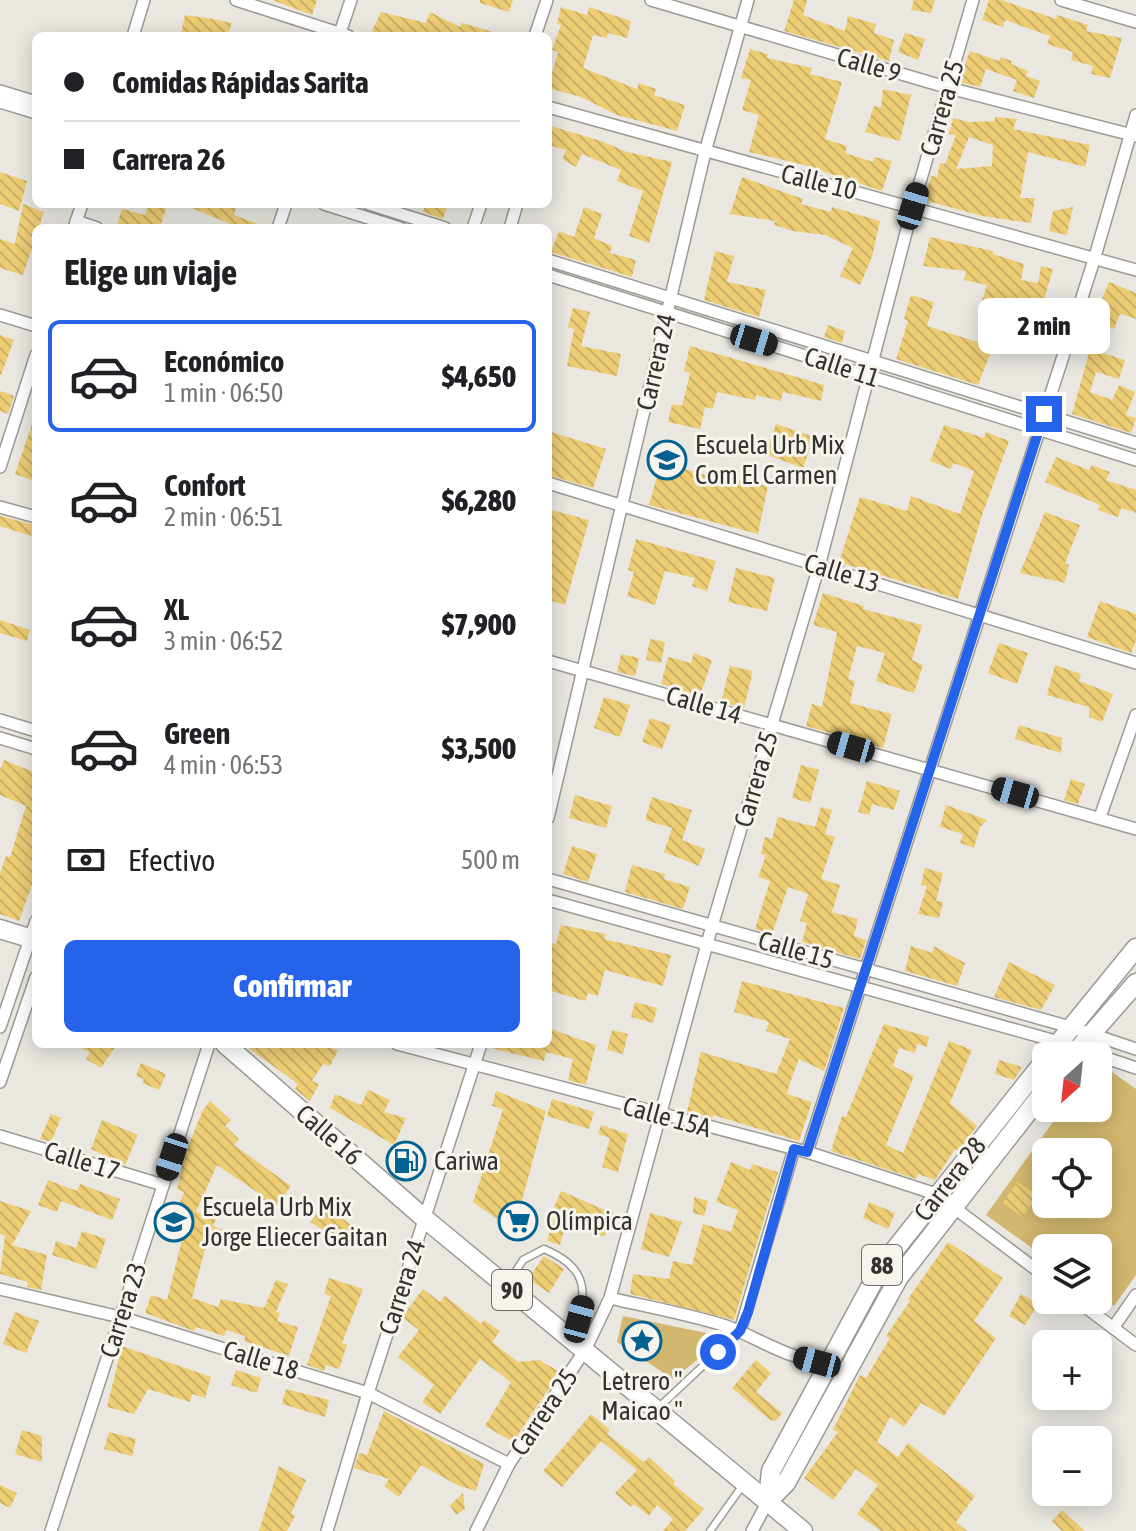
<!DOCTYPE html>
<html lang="es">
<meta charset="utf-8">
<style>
body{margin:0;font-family:"Asap Condensed",sans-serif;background:#f2f2f2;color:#202124;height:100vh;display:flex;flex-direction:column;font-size:30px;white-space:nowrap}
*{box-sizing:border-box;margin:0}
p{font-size:26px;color:#757577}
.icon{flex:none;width:44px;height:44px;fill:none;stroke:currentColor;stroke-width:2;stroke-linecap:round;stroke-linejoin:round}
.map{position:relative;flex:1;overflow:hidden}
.side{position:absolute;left:32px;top:224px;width:520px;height:824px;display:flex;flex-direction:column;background:#fff;border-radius:12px;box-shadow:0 4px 20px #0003}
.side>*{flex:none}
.guide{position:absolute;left:32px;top:32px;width:520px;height:176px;border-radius:12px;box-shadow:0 4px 20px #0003;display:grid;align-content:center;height:176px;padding:0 32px;background:#fff}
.needle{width:52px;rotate:207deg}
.buttons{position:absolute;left:1032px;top:1042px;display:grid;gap:16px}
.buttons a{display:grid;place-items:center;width:80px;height:80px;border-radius:12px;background:#fff;box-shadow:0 4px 20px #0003;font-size:40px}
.end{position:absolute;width:36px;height:36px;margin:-18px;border:10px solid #2563eb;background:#fff;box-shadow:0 0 0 4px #fff}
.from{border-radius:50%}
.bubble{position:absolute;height:56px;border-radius:12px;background:#fff;box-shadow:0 4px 20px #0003;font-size:26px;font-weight:800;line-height:56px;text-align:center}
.car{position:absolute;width:24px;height:48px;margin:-24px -12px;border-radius:10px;box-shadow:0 0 6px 2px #0007;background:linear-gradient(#222 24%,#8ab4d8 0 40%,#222 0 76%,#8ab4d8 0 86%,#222 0)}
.guide b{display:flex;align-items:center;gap:28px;height:76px;font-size:30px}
.guide b+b{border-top:2px solid #e0e0e0}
.guide i{width:20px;height:20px;background:#202124}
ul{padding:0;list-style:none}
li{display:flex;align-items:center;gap:24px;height:112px;margin:0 16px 12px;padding:0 16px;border:4px solid transparent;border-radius:12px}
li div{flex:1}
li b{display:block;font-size:30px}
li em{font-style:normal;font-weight:800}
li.active{border-color:#2563eb}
li>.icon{width:72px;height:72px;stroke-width:1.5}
h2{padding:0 32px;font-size:36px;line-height:96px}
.pay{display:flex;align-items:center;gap:20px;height:88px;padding:0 32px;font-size:30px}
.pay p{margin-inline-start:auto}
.primary-button{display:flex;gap:16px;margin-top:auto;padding:16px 32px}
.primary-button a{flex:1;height:92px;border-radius:12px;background:#2563eb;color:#fff;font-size:32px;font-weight:800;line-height:92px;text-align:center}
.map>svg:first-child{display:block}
</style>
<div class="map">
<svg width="1136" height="1531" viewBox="0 0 1136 1531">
<defs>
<pattern id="building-back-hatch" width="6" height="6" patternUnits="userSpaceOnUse" patternTransform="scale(2)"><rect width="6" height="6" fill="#edcd74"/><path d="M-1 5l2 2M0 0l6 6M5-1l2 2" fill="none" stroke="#ccb065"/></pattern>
</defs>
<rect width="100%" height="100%" fill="#e9e7e0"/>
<g fill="#d2b76e" fill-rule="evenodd">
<path d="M1098,1062l38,27v186l-22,31 -16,-12v-46h-52v10l-60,-43 77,-107h35zM1046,1152h52v52h-52z"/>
<polygon points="623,1316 726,1337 673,1379 617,1342"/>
</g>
<g fill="url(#building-back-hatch)" fill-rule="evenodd">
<polygon points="272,0 317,0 312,15"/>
<polygon points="480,0 513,0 509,12 480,3"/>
<polygon points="794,0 807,0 803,15 845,31 848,16 876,24 874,33 894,40 889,61 784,31"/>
<polygon points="914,0 935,0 931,13 911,10"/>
<polygon points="989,0 1001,0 1056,19 1057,15 1088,25 1086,31 1122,38 1110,78 1091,74 1093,66 1071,60 1073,52 1047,44 1050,36 1005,20 1003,27 982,20"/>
<polygon points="561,7 587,15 589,7 631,21 627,38 608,33 607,38 593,35 583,68 637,89 639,83 656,89 654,95 685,105 677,131 617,115 581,97 548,88 558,52 552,50 561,25 557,24"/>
<polygon points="381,12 426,23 430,12 460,27 462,23 497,33 497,36 383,36 372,31"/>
<polygon points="185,15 213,19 232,23 227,36 191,36 181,33"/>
<polygon points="905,33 925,39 918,60 898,52"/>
<polygon points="750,49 768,54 767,58 812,68 810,74 842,82 825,139 847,146 845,153 873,162 874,157 892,161 882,191 804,165 749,152 759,115 742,110 751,80 741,78"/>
<polygon points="970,51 999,61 1001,57 1012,61 1011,64 1028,71 1026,76 1040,81 1034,98 1013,91 1017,80 986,69 980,87 958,82"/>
<polygon points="883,89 911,95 900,141 865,132 874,106 881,108"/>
<path d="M995,117l22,2 -4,10 77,16 -5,22 -57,-15 -8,46h15l-4,25 -49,-7 -58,-16 7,-24 6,1 3,-14 5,1 11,-29 -7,-1 4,-16 16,4 26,-1zM969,137l24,8 -1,21 -36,3z"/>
<polygon points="548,125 601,141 627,152 672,162 649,243 629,236 643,191 617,181 621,170 582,154 576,167 562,159 566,150 548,145"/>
<polygon points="0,172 27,181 19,211 0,204"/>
<polygon points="742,177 803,199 801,204 831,212 832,207 880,221 872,257 860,285 840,276 853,248 825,235 793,231 774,225 775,221 730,214"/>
<polygon points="23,204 44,212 23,275 0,268 0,239 15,244"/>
<polygon points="149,204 167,204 160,228 116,228 122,209 145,215"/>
<polygon points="182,204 237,204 234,215 268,228 232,228 233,225"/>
<polygon points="425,204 448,204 443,219 423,212"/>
<polygon points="584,207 602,214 594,238 612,246 610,253 636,260 632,277 551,252 559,231 574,237"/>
<polygon points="1073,207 1067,235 1049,231 1053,211"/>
<polygon points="930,237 993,251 993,254 1024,264 1021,280 1038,283 1041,266 1053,269 1039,317 1009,306 978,385 896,359 908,321 904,319 911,295 934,302 927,326 984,344 996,311 980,306 987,285 964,280 966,271 923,266"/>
<polygon points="715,251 734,256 727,282 766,290 759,317 704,300"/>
<polygon points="1109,282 1136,293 1136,319 1120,314 1114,329 1093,320"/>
<polygon points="573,308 590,312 581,346 621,354 617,376 567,366 574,329 568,327"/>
<polygon points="828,325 845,331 842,343 824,337"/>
<polygon points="0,335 14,340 1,375 0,375"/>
<polygon points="690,346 824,385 821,401 783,392 781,401 756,395 755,400 717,392 713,409 705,407 700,429 668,422 672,404 682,406 690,373 684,371"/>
<polygon points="1090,349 1125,360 1119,379 1096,372 1090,392 1112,400 1119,385 1135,392 1126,415 1136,418 1131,433 1072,414"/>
<polygon points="0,391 14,396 8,414 0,411"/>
<polygon points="34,418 36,419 36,482 15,474"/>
<polygon points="776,424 814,437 803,468 765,454"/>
<polygon points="944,425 984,438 986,432 1009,441 981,518 958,599 839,562 860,497 907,511 911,496 960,514 974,471 953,463 951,469 930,461"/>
<polygon points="548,431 606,449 593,488 548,475"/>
<polygon points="1056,457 1089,470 1092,465 1110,472 1106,480 1136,490 1136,513 1121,508 1118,517 1098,510 1100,505 1045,482"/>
<polygon points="661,462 712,477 713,474 768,486 758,534 649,505"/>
<polygon points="548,509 589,520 565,605 548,600"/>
<polygon points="1045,512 1080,525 1065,563 1069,565 1065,583 1020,573"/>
<polygon points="0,516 34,525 31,536 0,526"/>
<polygon points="636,539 716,561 707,591 692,586 695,578 665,571 655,605 627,596 634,572 628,570"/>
<polygon points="736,568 775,578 767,611 728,602"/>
<polygon points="823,593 864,606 863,609 922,625 912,660 923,665 914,693 876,681 885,653 857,646 848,679 855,681 850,703 892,714 883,748 806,726 812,704 822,707 837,632 813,625"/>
<polygon points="1100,601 1136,614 1136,641 1131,653 1087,637"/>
<polygon points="0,620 30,630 27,641 0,633"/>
<polygon points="650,639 665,642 661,663 646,660"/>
<polygon points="999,643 1028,653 1017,684 988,673"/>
<polygon points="694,653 712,660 700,696 661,684 668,657 691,663"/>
<polygon points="621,654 639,658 635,676 617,672"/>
<polygon points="1055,665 1081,674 1079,681 1113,694 1102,722 1089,717 1089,707 1047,695"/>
<polygon points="730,666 753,671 744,708 721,702"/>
<polygon points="604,697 630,705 620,737 594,728"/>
<polygon points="650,718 671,725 662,749 642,742"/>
<polygon points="1019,725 1062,738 1061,753 1015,739"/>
<polygon points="4,760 36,773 36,874 19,921 0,914 0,873 6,856 10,857 26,806 0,795 0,770"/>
<polygon points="801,765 819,770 810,803 792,798"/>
<polygon points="1071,779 1085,784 1078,804 1064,800"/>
<polygon points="867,781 900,791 894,810 872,804 869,815 858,812"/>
<polygon points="575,795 612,806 606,828 569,818"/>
<polygon points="652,797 692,810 682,840 705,849 699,866 664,852 672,828 645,820"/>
<polygon points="946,805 987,820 980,827 974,848 960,843 963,834 940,827"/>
<polygon points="821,807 832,810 825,834 835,837 821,879 840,885 832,912 858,919 854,936 866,940 860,959 802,942 807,923 800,921 808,894 788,887 772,934 755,929 770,881 758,877 766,855 761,854 765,837 772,839 778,817 815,827"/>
<polygon points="572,846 597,854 588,882 563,874"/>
<polygon points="632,865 665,874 664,879 690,887 683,909 625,892"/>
<polygon points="925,868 943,873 936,901 943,902 939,918 918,914 927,886 921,885"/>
<polygon points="561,925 606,934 604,939 671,955 663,986 605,970 598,996 588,993 585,1001 548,990 548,942 556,944"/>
<polygon points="911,946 932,953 934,946 965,963 957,986 905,971"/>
<polygon points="1009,962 1055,985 1041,1010 994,997"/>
<polygon points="742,981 844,1008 824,1071 799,1059 791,1080 787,1094 812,1102 799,1141 713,1115 713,1118 687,1112 701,1052 776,1074 790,1039 766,1031 769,1022 734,1012"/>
<polygon points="635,1002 657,1008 653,1023 631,1017"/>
<polygon points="884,1024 929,1037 927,1047 917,1044 915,1053 899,1048 893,1066 914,1076 886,1145 903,1153 949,1041 972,1050 950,1103 977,1126 958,1151 955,1149 935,1180 918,1174 916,1179 831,1151 842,1116 846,1117"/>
<polygon points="548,1028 596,1045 586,1085 568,1080 573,1059 546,1052 544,1061 491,1048 492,1044 548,1044"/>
<polygon points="612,1030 628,1034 623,1054 607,1050"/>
<polygon points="72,1044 117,1044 101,1068 86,1059 90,1052"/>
<polygon points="243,1044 318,1044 338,1050 330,1066 323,1064 312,1081 319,1084 310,1101 295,1089 298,1084"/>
<polygon points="999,1060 1022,1067 1014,1080 995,1074"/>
<polygon points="141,1063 166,1074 159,1090 142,1083 144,1079 136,1076"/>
<polygon points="368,1090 390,1100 384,1112 406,1118 394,1145 330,1108 335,1094 361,1105"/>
<polygon points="496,1091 546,1111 517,1219 499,1214 497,1219 473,1202 503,1109 492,1106"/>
<polygon points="552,1099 594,1112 589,1129 547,1116"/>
<polygon points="210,1101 231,1120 225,1126 239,1139 234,1145 291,1186 271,1214 254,1202 260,1194 217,1165 196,1212 216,1219 213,1226 225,1231 217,1246 207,1242 192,1298 218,1307 221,1299 264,1308 276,1280 288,1284 276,1312 280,1313 277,1321 298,1327 289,1356 244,1341 245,1336 226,1330 224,1336 196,1327 194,1331 145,1313 151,1295 167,1300 185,1228 172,1223 184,1192 177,1189 181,1172 178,1170 203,1110"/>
<polygon points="51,1114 61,1118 51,1142 40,1139"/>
<polygon points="102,1120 138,1135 125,1165 91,1149"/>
<polygon points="601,1125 628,1134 618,1172 602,1167 610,1138 598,1134"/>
<polygon points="731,1162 750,1170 752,1164 778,1172 734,1320 630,1294 633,1274 669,1279 673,1261 692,1265 703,1224 731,1232 738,1210 716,1202"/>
<polygon points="48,1180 77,1191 80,1184 120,1199 112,1220 61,1201 57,1212 38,1205"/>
<polygon points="1017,1182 1037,1195 1023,1217 1003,1203"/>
<polygon points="561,1191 614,1214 604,1237 567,1221 560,1245 547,1241 555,1215 551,1214"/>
<polygon points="694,1197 708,1201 704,1216 693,1213"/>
<polygon points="0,1201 31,1211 12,1245 47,1255 41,1290 27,1287 28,1282 0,1274 5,1236 0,1234"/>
<polygon points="869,1202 895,1213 888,1229 863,1218"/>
<polygon points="325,1204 363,1235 353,1248 310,1222"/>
<polygon points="650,1213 682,1222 669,1257 641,1249"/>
<polygon points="82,1231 106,1239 96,1269 52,1255 56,1241 76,1248"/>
<polygon points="948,1242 1003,1278 974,1321 996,1338 944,1416 921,1403 904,1427 890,1417 877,1442 898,1457 908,1443 975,1496 956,1522 967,1531 881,1531 857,1514 878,1485 856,1469 833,1500 804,1478 838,1432 833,1430 860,1375 866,1378 890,1338 886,1336 910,1301 908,1299"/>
<polygon points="544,1256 564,1269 549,1293 528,1279"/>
<polygon points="329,1278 363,1289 342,1343 347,1345 339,1369 326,1365 324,1371 307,1365 331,1296 324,1294"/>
<polygon points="423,1289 440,1302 445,1296 481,1324 484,1320 500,1331 492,1342 518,1362 539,1360 560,1372 513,1442 485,1426 511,1382 480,1359 440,1414 422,1402 434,1385 398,1357 419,1330 402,1317"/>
<polygon points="1021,1294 1038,1304 1025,1325 1009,1316"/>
<polygon points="15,1312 39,1321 26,1353 3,1344"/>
<polygon points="122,1346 211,1377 205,1398 192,1394 190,1402 148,1389 134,1414 107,1407"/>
<polygon points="756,1360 771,1373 756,1392 782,1413 776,1421 770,1420 732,1388"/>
<polygon points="236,1370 261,1378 257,1393 231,1385"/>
<polygon points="286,1389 329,1400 325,1417 282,1404"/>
<polygon points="384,1411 484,1464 476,1491 457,1485 421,1465 399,1497 384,1486 389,1479 354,1468 359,1453 367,1455"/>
<polygon points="591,1414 610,1430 607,1434 644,1462 649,1457 675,1481 673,1484 704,1509 685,1531 663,1531 673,1519 657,1505 649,1516 634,1504 631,1507 615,1493 637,1470 601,1441 562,1487 543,1471"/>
<polygon points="22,1430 42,1436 42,1462 15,1454"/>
<polygon points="109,1432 136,1439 132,1456 104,1449"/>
<polygon points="279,1466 306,1480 291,1514 295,1516 287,1531 259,1531"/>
<polygon points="0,1485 17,1493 10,1508 0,1503"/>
<polygon points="463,1493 465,1509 456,1515 450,1505"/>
<polygon points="1062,1510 1085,1531 1062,1531 1052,1521"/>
</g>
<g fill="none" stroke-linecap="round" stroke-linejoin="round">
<g stroke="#9c9a94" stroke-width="9">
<g id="service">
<path d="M508,1283l15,-23 21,-11c48,20 42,45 30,88"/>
<polyline points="658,1408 740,1331"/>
<polyline points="710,1531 743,1485"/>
</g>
</g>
<g stroke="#9c9a94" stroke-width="14">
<g id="minor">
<polyline points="236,0 348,36"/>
<polyline points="651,0 949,88 1136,136"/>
<polyline points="1061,0 1136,22"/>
<polyline points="133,36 144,0"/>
<polyline points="339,36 351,0"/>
<polyline points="535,36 547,0"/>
<polyline points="0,91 36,102"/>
<polyline points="0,102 36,113"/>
<polyline points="548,107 1136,270"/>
<polyline points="324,204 400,228"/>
<polyline points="369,204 445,228"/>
<polyline points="76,221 97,228"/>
<polyline points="74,228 82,204"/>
<polyline points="278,228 286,204"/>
<polyline points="473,228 481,204"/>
<polyline points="510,228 517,204"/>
<polyline points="548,260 1136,443"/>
<polyline points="548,275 1136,460"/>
<polyline points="0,315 36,326"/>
<polyline points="0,467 36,355"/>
<polyline points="548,483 1136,663"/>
<polyline points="0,507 36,517"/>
<polyline points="548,661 1136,829"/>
<polyline points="0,720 36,731"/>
<polyline points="0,738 36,749"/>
<polyline points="1100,817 1136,715"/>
<polyline points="548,818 705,152 748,0"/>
<polyline points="548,879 1070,1027 1136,1049"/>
<polyline points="548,900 1059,1042 1136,1068"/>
<polyline points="0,1027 36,921"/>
<polyline points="397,1044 807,1152 936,1194 1046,1277"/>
<polyline points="0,1082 36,977"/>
<polyline points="0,1136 163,1185"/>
<polyline points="807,1152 1094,260 1136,115"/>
<polyline points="0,1289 120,1317 368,1393 509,1464"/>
<path d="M610,1298c38,9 78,16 116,28 34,12 68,39 106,34"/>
<polyline points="1076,1300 1136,1345"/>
<polyline points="1113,1328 1136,1295"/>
<polyline points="740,1331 794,1149"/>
<polyline points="51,1531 209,1044"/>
<polyline points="327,1531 368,1393 481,1044"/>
<polyline points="476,1531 509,1464 585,1350 610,1298 712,926 819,566 913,206 973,0"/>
<polyline points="752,1531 768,1501"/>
</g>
</g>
<g stroke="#9c9a94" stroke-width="21">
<g id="trunk">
<polyline points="0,929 36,940"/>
<polyline points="225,1044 424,1218 803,1531"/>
<polyline points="1048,1056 1136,948"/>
<polyline points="1072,1056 1136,983"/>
<polyline points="768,1501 771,1471 881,1267 1046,1059"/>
<polyline points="768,1501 786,1483 899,1277 1046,1089"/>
</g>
</g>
<use href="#service" stroke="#fff" stroke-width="6"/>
<use href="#minor" stroke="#fff" stroke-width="11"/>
<use href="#trunk" stroke="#fff" stroke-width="18"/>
</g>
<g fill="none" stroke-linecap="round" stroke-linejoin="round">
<polyline stroke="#2563eb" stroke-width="10" points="718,1352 740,1331 748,1312 794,1149 807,1152 1044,414"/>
</g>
<defs>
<g id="school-ring" transform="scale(2)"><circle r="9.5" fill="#f6f4ed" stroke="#026292" stroke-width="1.5"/><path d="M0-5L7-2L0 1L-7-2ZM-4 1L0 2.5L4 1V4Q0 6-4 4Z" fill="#026292"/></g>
<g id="fuel-ring" transform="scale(2)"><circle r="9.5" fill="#f6f4ed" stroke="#026292" stroke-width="1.5"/><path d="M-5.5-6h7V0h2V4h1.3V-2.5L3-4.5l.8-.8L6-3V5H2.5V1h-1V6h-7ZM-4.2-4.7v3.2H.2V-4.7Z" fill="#026292"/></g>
<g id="supermarket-ring" transform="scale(2)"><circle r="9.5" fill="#f6f4ed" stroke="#026292" stroke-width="1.5"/><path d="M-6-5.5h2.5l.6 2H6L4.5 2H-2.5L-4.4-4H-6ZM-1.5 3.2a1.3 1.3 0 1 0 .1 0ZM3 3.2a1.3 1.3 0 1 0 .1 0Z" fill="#026292"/></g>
<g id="sight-ring" transform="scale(2)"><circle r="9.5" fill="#f6f4ed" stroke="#026292" stroke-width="1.5"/><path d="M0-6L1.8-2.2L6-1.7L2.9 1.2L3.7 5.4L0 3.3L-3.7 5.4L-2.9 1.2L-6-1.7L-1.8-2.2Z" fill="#026292"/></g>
</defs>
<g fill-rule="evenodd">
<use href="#school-ring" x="667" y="460"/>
<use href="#fuel-ring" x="406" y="1161"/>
<use href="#supermarket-ring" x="518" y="1221"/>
<use href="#school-ring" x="174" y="1222"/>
<use href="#sight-ring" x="642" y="1341"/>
</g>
<g text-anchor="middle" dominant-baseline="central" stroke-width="6" stroke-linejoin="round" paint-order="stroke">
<g fill="#f6f4ed" stroke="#6e6c68" stroke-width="2">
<rect x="862" y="1245" width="40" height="40" rx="6"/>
<rect x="492" y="1270" width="40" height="40" rx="6"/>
</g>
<g font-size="24" font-weight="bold" fill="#33322f">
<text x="882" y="1265">88</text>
<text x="512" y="1290">90</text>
</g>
<g font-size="26" fill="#33322f" stroke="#f6f4ed">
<text transform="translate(869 65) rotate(16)">Calle 9</text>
<text transform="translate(942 108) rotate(-74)">Carrera 25</text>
<text transform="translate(819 182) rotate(14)">Calle 10</text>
<text transform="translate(656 362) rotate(-77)">Carrera 24</text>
<text transform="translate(842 367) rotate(18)">Calle 11</text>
<text transform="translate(842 573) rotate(17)">Calle 13</text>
<text transform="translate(704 705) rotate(16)">Calle 14</text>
<text transform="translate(756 779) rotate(-74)">Carrera 25</text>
<text transform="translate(796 950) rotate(16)">Calle 15</text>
<text transform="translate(667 1117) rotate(15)">Calle 15A</text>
<text transform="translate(329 1135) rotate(41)">Calle 16</text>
<text transform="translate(82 1161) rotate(17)">Calle 17</text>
<text transform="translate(950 1179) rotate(-52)">Carrera 28</text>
<text transform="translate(402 1287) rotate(-72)">Carrera 24</text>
<text transform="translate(123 1310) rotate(-72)">Carrera 23</text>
<text transform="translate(261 1360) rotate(17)">Calle 18</text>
<text transform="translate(544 1412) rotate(-56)">Carrera 25</text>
</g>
<g font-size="26" fill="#33322f" stroke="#f6f4ed" text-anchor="start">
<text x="695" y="445">Escuela Urb Mix<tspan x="695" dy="30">Com El Carmen</tspan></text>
<text x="434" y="1161">Cariwa</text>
<text x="202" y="1207">Escuela Urb Mix<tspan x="202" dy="30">Jorge Eliecer Gaitan</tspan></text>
<text x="546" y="1221">Olímpica</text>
<text x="642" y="1381" text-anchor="middle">Letrero "<tspan x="642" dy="30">Maicao "</tspan></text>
</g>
</g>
</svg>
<div class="buttons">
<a><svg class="needle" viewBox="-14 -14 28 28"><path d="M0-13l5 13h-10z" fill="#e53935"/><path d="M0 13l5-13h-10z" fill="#757577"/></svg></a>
<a><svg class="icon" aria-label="locate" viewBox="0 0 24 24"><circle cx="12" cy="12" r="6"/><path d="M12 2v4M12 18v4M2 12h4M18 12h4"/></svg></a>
<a><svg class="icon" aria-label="layers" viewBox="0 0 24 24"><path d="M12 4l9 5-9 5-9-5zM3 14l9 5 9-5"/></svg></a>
<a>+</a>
<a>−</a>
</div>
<i class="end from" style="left:718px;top:1352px"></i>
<i class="end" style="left:1044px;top:414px"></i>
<div class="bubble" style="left:978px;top:298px;width:132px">2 min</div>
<i class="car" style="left:913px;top:206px;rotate:17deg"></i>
<i class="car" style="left:754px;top:340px;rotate:107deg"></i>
<i class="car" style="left:851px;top:747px;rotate:286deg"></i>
<i class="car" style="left:1015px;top:793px;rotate:286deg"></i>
<i class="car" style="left:172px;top:1157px;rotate:198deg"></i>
<i class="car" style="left:579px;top:1319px;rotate:15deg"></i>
<i class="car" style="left:817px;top:1362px;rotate:285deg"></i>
<div class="guide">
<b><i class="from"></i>Comidas Rápidas Sarita</b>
<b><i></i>Carrera 26</b>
</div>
<section class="side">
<h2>Elige un viaje</h2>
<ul>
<li class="active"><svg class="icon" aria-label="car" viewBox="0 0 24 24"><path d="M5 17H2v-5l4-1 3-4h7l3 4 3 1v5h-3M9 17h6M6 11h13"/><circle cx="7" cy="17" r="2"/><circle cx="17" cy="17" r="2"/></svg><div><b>Económico</b><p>1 min · 06:50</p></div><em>$4,650</em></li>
<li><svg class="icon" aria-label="car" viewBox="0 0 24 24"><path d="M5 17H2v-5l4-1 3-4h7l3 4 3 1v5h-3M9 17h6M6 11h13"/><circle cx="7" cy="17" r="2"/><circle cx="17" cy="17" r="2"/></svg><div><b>Confort</b><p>2 min · 06:51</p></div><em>$6,280</em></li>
<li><svg class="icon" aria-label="car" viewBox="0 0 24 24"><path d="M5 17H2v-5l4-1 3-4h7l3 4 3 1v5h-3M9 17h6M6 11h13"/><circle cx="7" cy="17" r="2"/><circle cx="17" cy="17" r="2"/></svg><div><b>XL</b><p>3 min · 06:52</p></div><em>$7,900</em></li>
<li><svg class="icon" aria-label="car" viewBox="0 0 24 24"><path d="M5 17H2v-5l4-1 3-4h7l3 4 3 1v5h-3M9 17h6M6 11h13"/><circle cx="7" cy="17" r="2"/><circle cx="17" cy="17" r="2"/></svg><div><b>Green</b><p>4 min · 06:53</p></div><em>$3,500</em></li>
</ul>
<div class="pay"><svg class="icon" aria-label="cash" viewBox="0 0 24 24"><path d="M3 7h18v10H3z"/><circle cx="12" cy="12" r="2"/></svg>Efectivo<p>500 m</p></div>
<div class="primary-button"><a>Confirmar</a></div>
</section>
</div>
